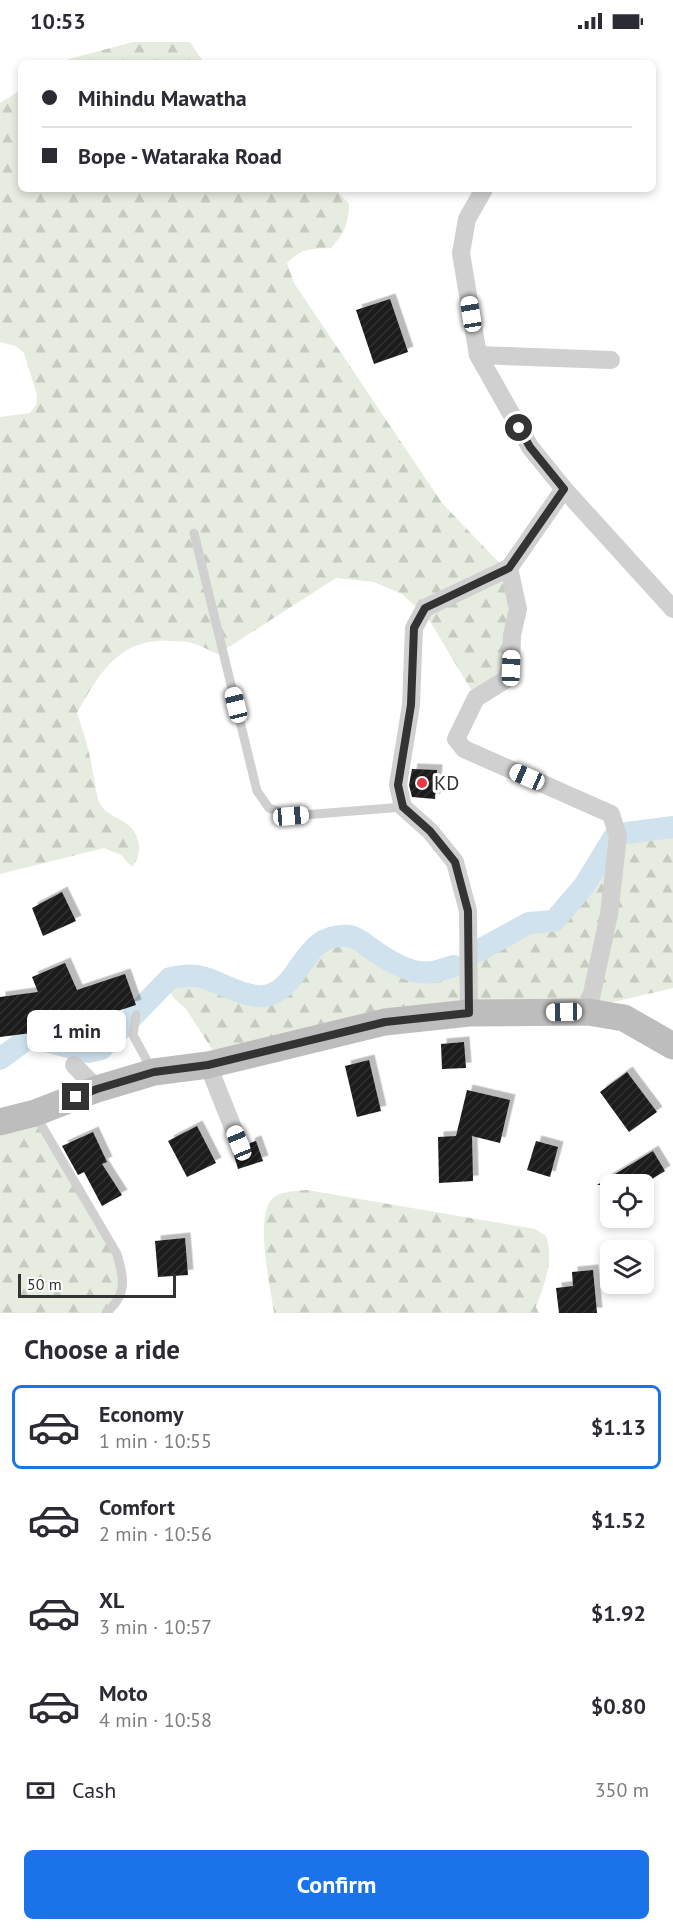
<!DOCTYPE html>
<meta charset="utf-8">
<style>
body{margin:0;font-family:"PT Sans",sans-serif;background:#f7f7f7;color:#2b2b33;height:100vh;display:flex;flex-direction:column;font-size:22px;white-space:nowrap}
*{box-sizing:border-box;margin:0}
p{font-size:20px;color:#7c7c81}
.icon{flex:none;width:33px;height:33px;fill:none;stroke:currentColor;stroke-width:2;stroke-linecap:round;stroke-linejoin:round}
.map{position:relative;height:1271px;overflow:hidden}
.drawer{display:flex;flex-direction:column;background:#fff;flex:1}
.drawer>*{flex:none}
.top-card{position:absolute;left:18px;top:18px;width:638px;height:132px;border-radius:9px;box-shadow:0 3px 9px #0003;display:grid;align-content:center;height:132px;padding:0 24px;background:#fff}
.tools{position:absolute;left:600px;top:1132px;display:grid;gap:12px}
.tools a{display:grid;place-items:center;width:54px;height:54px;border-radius:9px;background:#fff;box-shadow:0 3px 9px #0003;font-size:30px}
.scale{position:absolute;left:18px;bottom:15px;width:158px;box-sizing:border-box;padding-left:6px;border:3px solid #333;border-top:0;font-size:16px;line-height:21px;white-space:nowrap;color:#333;-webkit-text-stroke:4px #fff;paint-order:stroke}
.end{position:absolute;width:27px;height:27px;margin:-14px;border:8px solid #333;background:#fff;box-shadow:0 0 0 3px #fff}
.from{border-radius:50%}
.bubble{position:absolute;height:42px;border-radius:9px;background:#fff;box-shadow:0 3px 9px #0003;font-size:20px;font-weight:700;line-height:42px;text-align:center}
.car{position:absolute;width:18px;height:36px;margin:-18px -9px;border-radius:8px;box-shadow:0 0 4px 2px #0007;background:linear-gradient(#fff 24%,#345 0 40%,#fff 0 76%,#345 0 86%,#fff 0)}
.top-card b{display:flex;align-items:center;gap:21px;height:57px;font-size:22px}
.top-card b+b{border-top:2px solid #e1e1e2}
.top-card i{width:15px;height:15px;background:#2b2b33}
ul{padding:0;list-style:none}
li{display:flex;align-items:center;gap:18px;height:84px;margin:0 12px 9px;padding:0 12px;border:3px solid transparent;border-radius:9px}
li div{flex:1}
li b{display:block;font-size:22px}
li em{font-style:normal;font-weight:700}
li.selected{border-color:#1a73e8}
li>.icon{width:54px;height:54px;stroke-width:1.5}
h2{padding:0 24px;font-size:27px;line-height:72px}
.pay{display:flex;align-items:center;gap:15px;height:66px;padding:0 24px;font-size:22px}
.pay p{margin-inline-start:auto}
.cta{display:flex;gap:12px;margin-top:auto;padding:12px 24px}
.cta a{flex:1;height:69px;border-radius:9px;background:#1a73e8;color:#fff;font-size:24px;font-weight:700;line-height:69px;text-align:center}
.status{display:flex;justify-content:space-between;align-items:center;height:42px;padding:0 30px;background:#fff;direction:ltr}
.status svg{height:16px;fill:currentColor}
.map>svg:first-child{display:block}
</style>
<div class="status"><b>10:53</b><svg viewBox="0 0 49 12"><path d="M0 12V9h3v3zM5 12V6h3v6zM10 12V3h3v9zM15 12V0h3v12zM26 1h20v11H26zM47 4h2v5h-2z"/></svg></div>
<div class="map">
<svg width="673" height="1271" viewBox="0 0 673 1271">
<defs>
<pattern id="forest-firs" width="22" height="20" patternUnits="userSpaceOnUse" patternTransform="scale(1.5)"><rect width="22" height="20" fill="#e6ecdf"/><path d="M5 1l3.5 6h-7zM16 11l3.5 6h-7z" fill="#c6cbc0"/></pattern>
<pattern id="building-hatch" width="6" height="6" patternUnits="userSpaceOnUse" patternTransform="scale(1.5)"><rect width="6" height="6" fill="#1a1a1a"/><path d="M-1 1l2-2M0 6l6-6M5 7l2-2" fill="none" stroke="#333"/></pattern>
<filter id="shadow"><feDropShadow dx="5.5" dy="-5.5" stdDeviation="0" flood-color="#0004"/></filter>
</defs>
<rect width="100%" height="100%" fill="#fff"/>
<g fill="url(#forest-firs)">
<polygon points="133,0 190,0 204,21 62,21 69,17"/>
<path d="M21,48v99h314l14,15c0,19 -5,30 -18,44 -20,1 -30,0 -44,15l7,20 148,220 67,70 2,95 -35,30 -48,-80 -26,-24 -28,-12 -38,-4 -118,76c-10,-4 -20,-10 -30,-12 -6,-1 -13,-1 -19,-1 -50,-3 -70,33 -92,72 4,13 9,26 12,40 4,15 5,31 9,46 7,23 36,15 41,46 1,9 -2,15 -7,22l-11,-12 -17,-7 -104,26v-457l30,-4 6,-8 1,-10 -13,-42 -8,-7 -16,-4v-239z"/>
<path d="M673,785v161l-85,20 -105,-1 -264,53 -33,-51 -13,-12 -7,-16c26,-18 62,12 91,14 4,0 10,1 14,0 25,-8 30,-46 58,-56 6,-2 17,-4 23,-2 6,2 13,8 19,12 16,11 38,25 58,23 23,-1 40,-24 58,-35 18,-11 47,-14 67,-16l30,-35 31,-51 12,-4z"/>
<polygon points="35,1071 117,1212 124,1236 106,1271 0,1271 0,1080"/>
<path d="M307,1148l228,39 11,7c8,25 -1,47 -10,71l3,6h-265c-3,-24 -21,-100 0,-116 9,-6 22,-6 33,-7z"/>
</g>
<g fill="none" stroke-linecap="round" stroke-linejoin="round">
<g stroke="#cfe2ee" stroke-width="22">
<polyline points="627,791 673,785"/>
<polyline points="476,910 529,881 554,879 584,844 614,795"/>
<path d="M0,1017l30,-22 58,15 13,-3 69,-71c11,-2 22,-4 32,-1 19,5 51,26 70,17 31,-13 32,-62 77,-58 8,1 17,9 24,14 16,11 38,25 59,22 7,-1 14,-4 22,-6"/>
</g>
</g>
<g fill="url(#building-hatch)" filter="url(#shadow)">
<polygon points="390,257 408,310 374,322 356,268"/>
<polygon points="412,727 437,728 435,757 412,755 409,743"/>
<polygon points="62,850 76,879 43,894 32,866"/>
<polygon points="65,921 77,948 125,932 136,963 90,978 92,982 58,996 55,988 0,995 0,955 38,950 32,935"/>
<polygon points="464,1000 466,1026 442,1027 441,1002"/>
<polygon points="369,1018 381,1069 357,1075 345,1024"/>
<polygon points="627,1030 657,1070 629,1090 600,1050"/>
<polygon points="467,1048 510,1058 500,1101 472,1094 473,1139 439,1141 438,1095 456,1094"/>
<polygon points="197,1084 216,1121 187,1135 168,1099"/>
<polygon points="93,1090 107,1120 102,1122 122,1153 102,1164 84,1130 78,1133 62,1104"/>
<polygon points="256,1099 263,1119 238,1127 233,1110 244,1111 248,1107 250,1101"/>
<polygon points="536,1099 558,1105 550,1135 527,1128"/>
<polygon points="653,1109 665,1129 642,1143 597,1143"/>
<polygon points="185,1196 188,1233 158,1235 155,1199"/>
<polygon points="593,1228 597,1271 559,1271 556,1246 573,1244 572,1230"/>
</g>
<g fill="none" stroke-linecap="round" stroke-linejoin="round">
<g stroke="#d0d0d0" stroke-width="9">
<polyline points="194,491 257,749 269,766 291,774 403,765"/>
<polyline points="136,973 133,993 152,1028"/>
<path d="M36,1074l81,138c7,25 11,40 -11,59"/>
</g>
<g stroke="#d0d0d0" stroke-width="18">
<polyline points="484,147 467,177 461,211 478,313 530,405 564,447 673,567"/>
<polyline points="478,313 611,318"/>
<polyline points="564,447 509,526 518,567 512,593 511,626 505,638 476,656 456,697 464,707 611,772 618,794 609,872 588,970"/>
<polyline points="469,971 468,869 455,820 430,789 403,765 398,743 411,663 414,586 425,566 509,526"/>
<polyline points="74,1023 97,1047"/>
<polyline points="208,1023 239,1101"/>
</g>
<polyline stroke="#bdbdbd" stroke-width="27" points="0,1080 35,1071 97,1047 154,1030 208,1023 385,980 469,971 588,970 624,976 673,1004"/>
</g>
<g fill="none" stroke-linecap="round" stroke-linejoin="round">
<polyline stroke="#333" stroke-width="8" points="76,1055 97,1047 154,1030 208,1023 385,980 469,971 468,869 455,820 430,789 403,765 398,743 411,663 414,586 425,566 509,526 564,447 530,405 519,386"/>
</g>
<circle fill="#e63946" stroke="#fff" stroke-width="2" cx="422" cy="741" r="6"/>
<g text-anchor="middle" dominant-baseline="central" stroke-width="6" stroke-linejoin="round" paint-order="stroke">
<g font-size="20" fill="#333" stroke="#fff" text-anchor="start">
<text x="434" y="741">KD</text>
</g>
</g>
</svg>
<div class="tools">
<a><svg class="icon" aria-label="locate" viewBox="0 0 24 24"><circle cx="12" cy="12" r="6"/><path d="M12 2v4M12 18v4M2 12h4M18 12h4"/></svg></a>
<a><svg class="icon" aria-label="layers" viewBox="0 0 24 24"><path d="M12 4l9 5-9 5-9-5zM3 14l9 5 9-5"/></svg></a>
</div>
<div class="scale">50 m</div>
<i class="end from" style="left:519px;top:386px"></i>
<i class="end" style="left:76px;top:1055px"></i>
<div class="bubble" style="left:27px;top:968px;width:99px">1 min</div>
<i class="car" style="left:471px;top:272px;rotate:351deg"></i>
<i class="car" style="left:511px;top:626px;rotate:2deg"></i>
<i class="car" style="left:236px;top:663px;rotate:346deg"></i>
<i class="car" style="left:527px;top:735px;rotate:294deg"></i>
<i class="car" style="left:291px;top:774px;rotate:85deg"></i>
<i class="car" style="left:564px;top:970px;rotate:269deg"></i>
<i class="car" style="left:239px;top:1101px;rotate:338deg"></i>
<div class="top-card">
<b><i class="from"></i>Mihindu Mawatha</b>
<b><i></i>Bope - Wataraka Road</b>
</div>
</div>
<section class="drawer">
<h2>Choose a ride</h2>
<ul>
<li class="selected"><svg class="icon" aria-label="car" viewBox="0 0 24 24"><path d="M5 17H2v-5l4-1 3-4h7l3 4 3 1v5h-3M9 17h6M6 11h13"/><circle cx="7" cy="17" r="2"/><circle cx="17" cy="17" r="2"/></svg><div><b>Economy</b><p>1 min · 10:55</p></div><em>$1.13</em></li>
<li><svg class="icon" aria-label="car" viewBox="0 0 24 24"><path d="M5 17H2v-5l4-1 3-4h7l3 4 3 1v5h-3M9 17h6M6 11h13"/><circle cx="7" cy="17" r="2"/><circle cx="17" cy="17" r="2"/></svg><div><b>Comfort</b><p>2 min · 10:56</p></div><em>$1.52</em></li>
<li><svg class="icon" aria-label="car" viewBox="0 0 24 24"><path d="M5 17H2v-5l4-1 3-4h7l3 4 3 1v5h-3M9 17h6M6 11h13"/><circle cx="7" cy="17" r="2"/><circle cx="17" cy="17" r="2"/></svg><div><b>XL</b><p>3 min · 10:57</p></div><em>$1.92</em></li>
<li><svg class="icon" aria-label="car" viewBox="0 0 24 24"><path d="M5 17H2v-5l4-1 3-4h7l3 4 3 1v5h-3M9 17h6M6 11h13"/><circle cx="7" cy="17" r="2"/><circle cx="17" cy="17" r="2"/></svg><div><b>Moto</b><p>4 min · 10:58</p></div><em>$0.80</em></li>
</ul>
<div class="pay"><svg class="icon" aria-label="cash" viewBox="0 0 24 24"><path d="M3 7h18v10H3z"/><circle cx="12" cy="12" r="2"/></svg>Cash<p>350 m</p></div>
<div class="cta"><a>Confirm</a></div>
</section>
